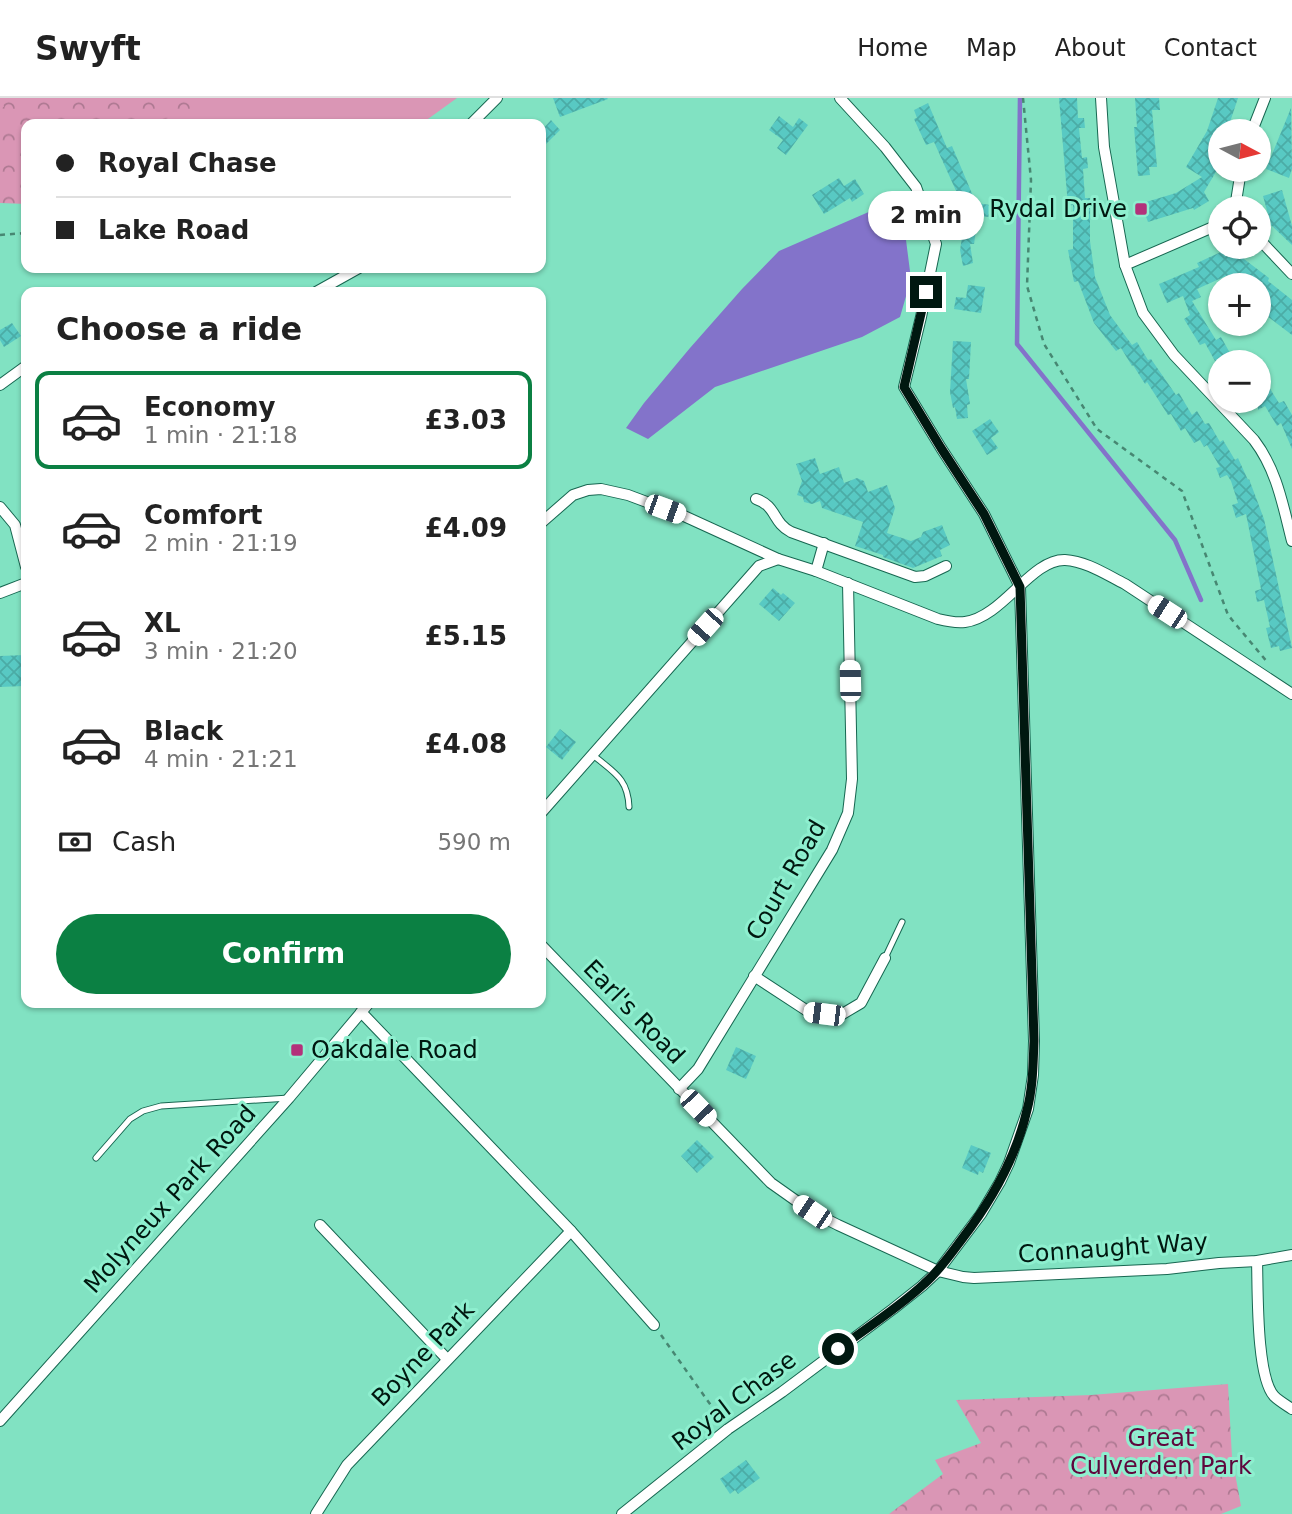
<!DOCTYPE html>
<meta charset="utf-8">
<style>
body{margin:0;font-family:"DejaVu Sans",sans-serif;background:#f2f2f2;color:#222;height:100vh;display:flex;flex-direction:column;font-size:26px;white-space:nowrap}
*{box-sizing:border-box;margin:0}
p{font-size:23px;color:#767676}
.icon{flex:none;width:38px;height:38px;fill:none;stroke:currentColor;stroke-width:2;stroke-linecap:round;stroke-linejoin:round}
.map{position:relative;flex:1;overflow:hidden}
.side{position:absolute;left:21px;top:189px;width:525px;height:721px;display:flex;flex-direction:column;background:#fff;border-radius:14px;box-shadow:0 2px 5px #0004}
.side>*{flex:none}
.guide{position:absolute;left:21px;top:21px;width:525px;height:154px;border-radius:14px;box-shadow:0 2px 5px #0004;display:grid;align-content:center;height:154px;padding:0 35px;background:#fff}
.needle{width:46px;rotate:97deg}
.controls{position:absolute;left:1208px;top:21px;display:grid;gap:14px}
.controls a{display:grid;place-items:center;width:63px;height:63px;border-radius:50%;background:#fff;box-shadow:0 2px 5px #0004;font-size:35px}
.end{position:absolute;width:32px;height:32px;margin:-16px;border:9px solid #001810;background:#fff;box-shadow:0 0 0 4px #fff}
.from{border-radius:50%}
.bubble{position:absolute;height:49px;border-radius:24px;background:#fff;box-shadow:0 2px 5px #0004;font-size:23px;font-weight:600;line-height:49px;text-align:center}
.car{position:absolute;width:21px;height:42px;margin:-21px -10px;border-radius:9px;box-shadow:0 0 5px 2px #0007;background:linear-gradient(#fff 24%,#345 0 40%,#fff 0 76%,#345 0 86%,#fff 0)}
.guide b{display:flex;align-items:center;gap:24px;height:66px;font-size:26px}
.guide b+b{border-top:2px solid #e0e0e0}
.guide i{width:18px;height:18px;background:#222}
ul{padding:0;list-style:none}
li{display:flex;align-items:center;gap:21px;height:98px;margin:0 14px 10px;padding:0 21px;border:4px solid transparent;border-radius:14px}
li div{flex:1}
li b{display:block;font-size:26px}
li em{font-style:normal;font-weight:600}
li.selected{border-color:#0b8043}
li>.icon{width:63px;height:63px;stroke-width:1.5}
h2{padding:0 35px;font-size:32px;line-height:84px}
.pay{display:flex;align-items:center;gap:18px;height:77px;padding:0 35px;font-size:26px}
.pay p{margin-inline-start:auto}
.button{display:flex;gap:14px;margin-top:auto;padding:14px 35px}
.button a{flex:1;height:80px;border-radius:42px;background:#0b8043;color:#fff;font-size:28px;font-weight:600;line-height:80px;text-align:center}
header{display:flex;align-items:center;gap:42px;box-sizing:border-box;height:98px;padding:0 35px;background:#fff;border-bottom:2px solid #e0e0e0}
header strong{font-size:33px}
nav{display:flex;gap:38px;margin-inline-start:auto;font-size:24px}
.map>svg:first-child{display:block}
</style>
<header>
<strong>Swyft</strong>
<nav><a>Home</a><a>Map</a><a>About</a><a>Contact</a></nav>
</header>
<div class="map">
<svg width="1292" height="1416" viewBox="0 0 1292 1416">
<defs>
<pattern id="forest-crowns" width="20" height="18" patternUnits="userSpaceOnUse" patternTransform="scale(1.75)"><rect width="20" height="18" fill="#da96b5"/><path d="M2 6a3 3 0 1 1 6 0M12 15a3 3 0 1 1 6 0" fill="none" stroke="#ae7992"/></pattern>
<pattern id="building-cross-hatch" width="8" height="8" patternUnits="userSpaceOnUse" patternTransform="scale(1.75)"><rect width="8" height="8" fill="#58c9c3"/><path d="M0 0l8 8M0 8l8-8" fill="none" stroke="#4baca6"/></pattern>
</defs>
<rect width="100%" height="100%" fill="#81e2c2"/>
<polygon fill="#da96b5" points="0,0 457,0 421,26 26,26 0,48"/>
<g fill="url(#forest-crowns)">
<polygon points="2,0 224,0 157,24 88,25 87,26 26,26 26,106 0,105 0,8 4,9"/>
<polygon points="1228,1286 1232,1359 1241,1408 1221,1416 889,1416 943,1376 935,1362 981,1345 956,1302 1091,1297"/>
</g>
<polygon fill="#8373ca" points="887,106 906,142 911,181 900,219 862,239 715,289 648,341 626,330 644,305 690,250 742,191 779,153"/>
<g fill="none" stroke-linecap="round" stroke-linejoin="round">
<polyline stroke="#8373ca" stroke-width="4.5" points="1020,0 1017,246 1175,442 1201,502"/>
</g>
<g fill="url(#building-cross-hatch)">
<polygon points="553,0 607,0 608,1 560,19"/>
<polygon points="1059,0 1077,0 1078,20 1084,20 1085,30 1079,30 1082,60 1087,59 1088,70 1083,71 1085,100 1090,100 1090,143 1095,179 1110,217 1132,247 1137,244 1148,262 1151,261 1176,297 1179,295 1192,317 1197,313 1205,326 1209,325 1220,344 1223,342 1235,362 1238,360 1248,382 1249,381 1264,421 1292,550 1280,553 1279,548 1271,550 1266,530 1270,529 1264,502 1257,504 1255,493 1261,491 1246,416 1236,420 1232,407 1238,405 1231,383 1227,377 1220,380 1216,370 1220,369 1207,347 1204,349 1200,342 1194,345 1185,330 1181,333 1171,316 1168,317 1147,284 1145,286 1133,267 1132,268 1121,250 1116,253 1094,225 1078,183 1074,184 1068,152 1073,151 1073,107 1068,108"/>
<polygon points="1135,0 1159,0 1160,12 1152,12 1157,69 1149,69 1150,77 1138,78 1134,29 1137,29"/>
<polygon points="1218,0 1238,0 1227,33 1220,33 1220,67 1204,94 1209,103 1194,112 1193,110 1148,124 1145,116 1139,118 1136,107 1176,95 1202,79 1186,69 1207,33"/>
<polygon points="928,5 947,50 952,48 976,105 991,107 989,119 978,118 974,146 970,146 973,165 963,168 960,152 966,115 934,44 926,47 914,21 917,20 914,12"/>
<polygon points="1291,10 1292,71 1289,80 1266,71"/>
<polygon points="779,18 793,29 799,20 808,27 786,57 777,50 783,42 769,32"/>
<polygon points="551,22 560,32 541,51 541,33"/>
<polygon points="839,80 844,88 855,81 864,96 852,104 850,100 824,116 812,97"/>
<polygon points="1282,92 1292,128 1292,147 1271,127 1263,98"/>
<polygon points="1223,153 1245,157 1244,161 1269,180 1268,183 1292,202 1292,237 1258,211 1258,187 1243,187 1248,181 1226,178 1197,191 1201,199 1192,203 1216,242 1221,239 1235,264 1222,264 1220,261 1215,263 1205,245 1200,247 1184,221 1190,217 1183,198 1167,205 1159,186 1199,169 1197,165"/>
<polygon points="968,187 985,189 981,215 954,211 956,199 966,200"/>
<polygon points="12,225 21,238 4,249 0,242 0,232"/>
<polygon points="953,243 971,244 969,281 966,281 970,306 967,307 968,320 957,321 955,309 953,310 950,294"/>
<polygon points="1258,272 1279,305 1284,303 1292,317 1292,351 1281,325 1277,328 1265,308 1258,312"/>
<polygon points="990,321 999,334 991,340 998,350 987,357 972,333"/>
<polygon points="815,360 820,376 839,369 844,385 857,380 864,383 868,394 887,387 895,410 887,435 911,443 921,439 923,434 942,427 950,447 940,452 942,458 913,470 883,459 883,457 855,448 863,424 822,410 820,403 812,406 804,404 803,399 797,397 802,383 796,366"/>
<polygon points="773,490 781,497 783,495 795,505 779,523 759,506"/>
<polygon points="26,557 26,581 24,581 24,588 0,589 0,558"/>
<polygon points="560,631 576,644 562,662 546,649"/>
<polygon points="736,949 756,958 746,981 726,972"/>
<polygon points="697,1042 714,1059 697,1075 681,1058"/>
<polygon points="971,1047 991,1055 983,1075 979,1073 978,1077 962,1070"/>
<polygon points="746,1362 760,1380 738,1396 735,1392 730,1396 720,1381"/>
</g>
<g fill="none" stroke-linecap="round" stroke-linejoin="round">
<g stroke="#176751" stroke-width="7">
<g id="service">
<path d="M593,657c20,17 35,23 36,52"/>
<polyline points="885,860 902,824"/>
<polyline points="96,1060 130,1021 143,1013 161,1008 289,1000"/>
</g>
</g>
<g stroke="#176751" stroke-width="12">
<g id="minor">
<path d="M1101,0l3,49 21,118 18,48 31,42 80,85c23,30 29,66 38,101"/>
<polyline points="471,26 497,0"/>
<polyline points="1252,33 1265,0"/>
<polyline points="1235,110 1241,72"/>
<polyline points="1258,140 1292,176"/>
<polyline points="1125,167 1220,126"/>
<polyline points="316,194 359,170"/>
<polyline points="0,287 26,268"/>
<path d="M756,401c21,7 16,23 35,33l124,45 10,-1 21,-10"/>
<polyline points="0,409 15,427 26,469"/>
<path d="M541,425l32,-28 15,-5 13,-1 27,6 56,21 94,43 38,12 122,48c8,2 18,4 27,3 38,-5 66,-63 100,-62 21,1 42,15 60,24l167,110"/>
<polyline points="816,473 824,445"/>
<polyline points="0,495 26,485"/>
<polyline points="541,715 759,468 778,461"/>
<polyline points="541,847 771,1085 812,1114 838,1127 938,1173 963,1179 974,1180 1167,1171 1219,1165 1257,1163 1292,1157"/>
<polyline points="754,878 809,914 839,918 861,905 885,860"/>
<polyline points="361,914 571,1133 654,1227"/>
<polyline points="679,991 698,971 832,752 848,715 852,681 848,485"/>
<polyline points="320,1127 447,1261"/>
<path d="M1257,1163c1,28 -1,115 17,135 5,5 12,9 18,13"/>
<polyline points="0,1323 289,1000 369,905"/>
<polyline points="316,1416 347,1367 571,1133"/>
<polyline points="622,1416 728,1331 782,1294 893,1211 922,1188 938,1173 981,1116 1000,1084 1009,1065 1028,1011 1033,977 1034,943 1020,489 984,416 941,350 904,289 921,219 936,146 916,89 885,49 840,0"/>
</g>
</g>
<g stroke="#478772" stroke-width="2.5" stroke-dasharray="5 5" stroke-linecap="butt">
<polyline points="1023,0 1031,82 1027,188 1044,246 1097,331 1182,393 1228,517 1268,565"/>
<polyline points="0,137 26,135"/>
<polyline points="661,1237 722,1323"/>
</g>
<use href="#service" stroke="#fff" stroke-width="5"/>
<use href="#minor" stroke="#fff" stroke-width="10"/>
</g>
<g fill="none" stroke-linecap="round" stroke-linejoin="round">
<path stroke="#001810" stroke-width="9" d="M838,1251c29,-21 60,-41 86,-65 15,-13 26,-29 38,-45 30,-39 54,-81 65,-129 6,-22 6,-46 7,-69l-14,-454 -36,-73 -43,-66 -37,-61 22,-95"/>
</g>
<g fill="#b3317a" stroke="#8eefcf" stroke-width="2.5">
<rect x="1134" y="104" width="14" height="14" rx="3.5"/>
<rect x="290" y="945" width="14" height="14" rx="3.5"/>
</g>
<g text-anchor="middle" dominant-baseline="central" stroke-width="6" stroke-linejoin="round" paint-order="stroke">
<g font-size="24" fill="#001810" stroke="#8eefcf" text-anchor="end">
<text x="1127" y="111">Rydal Drive</text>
<text x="311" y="952" text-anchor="start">Oakdale Road</text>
</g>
<g font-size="24" fill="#001810" stroke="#8eefcf">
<text transform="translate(786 782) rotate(-60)">Court Road</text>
<text transform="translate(634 914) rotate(46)">Earl's Road</text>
<text transform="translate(170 1101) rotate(-48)">Molyneux Park Road</text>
<text transform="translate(1113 1150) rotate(-4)">Connaught Way</text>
<text transform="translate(423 1256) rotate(-46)">Boyne Park</text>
<text transform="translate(734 1303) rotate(-37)">Royal Chase</text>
</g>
<g font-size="24" fill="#5f063c" stroke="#8eefcf">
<text x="1161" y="1340">Great<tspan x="1161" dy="28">Culverden Park</tspan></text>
</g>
</g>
</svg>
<div class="controls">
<a><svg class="needle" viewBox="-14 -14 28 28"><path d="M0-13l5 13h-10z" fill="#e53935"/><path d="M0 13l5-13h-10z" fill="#767676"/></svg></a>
<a><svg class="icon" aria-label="locate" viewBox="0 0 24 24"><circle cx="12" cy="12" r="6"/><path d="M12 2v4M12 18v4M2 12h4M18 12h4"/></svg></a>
<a>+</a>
<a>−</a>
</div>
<i class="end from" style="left:838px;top:1251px"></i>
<i class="end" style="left:926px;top:194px"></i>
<div class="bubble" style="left:868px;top:93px;width:116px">2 min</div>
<i class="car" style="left:665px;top:411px;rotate:110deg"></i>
<i class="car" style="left:1167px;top:514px;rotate:303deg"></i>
<i class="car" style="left:705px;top:529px;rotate:222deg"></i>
<i class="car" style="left:850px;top:583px;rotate:359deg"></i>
<i class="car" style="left:824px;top:916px;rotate:277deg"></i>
<i class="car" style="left:698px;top:1010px;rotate:136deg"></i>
<i class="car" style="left:812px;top:1114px;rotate:304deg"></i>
<div class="guide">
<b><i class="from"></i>Royal Chase</b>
<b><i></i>Lake Road</b>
</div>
<section class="side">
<h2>Choose a ride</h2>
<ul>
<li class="selected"><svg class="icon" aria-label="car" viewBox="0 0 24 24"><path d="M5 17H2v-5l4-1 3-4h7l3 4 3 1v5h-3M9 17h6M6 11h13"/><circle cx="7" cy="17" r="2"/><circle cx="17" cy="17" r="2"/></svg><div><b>Economy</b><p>1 min · 21:18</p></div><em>£3.03</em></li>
<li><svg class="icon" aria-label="car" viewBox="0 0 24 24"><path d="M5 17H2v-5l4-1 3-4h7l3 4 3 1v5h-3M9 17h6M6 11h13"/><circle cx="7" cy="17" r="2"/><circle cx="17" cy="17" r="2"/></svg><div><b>Comfort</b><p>2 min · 21:19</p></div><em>£4.09</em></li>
<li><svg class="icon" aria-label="car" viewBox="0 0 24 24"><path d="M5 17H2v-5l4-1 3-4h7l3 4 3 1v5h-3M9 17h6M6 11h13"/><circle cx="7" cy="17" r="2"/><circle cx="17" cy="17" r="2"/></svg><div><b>XL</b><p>3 min · 21:20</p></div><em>£5.15</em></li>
<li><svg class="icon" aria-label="car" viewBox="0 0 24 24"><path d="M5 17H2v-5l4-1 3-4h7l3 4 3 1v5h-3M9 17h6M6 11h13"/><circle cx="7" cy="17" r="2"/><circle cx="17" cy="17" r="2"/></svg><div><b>Black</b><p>4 min · 21:21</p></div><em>£4.08</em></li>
</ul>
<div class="pay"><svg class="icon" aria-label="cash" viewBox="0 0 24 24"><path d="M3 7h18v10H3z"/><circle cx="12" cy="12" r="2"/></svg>Cash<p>590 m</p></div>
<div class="button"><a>Confirm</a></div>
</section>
</div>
